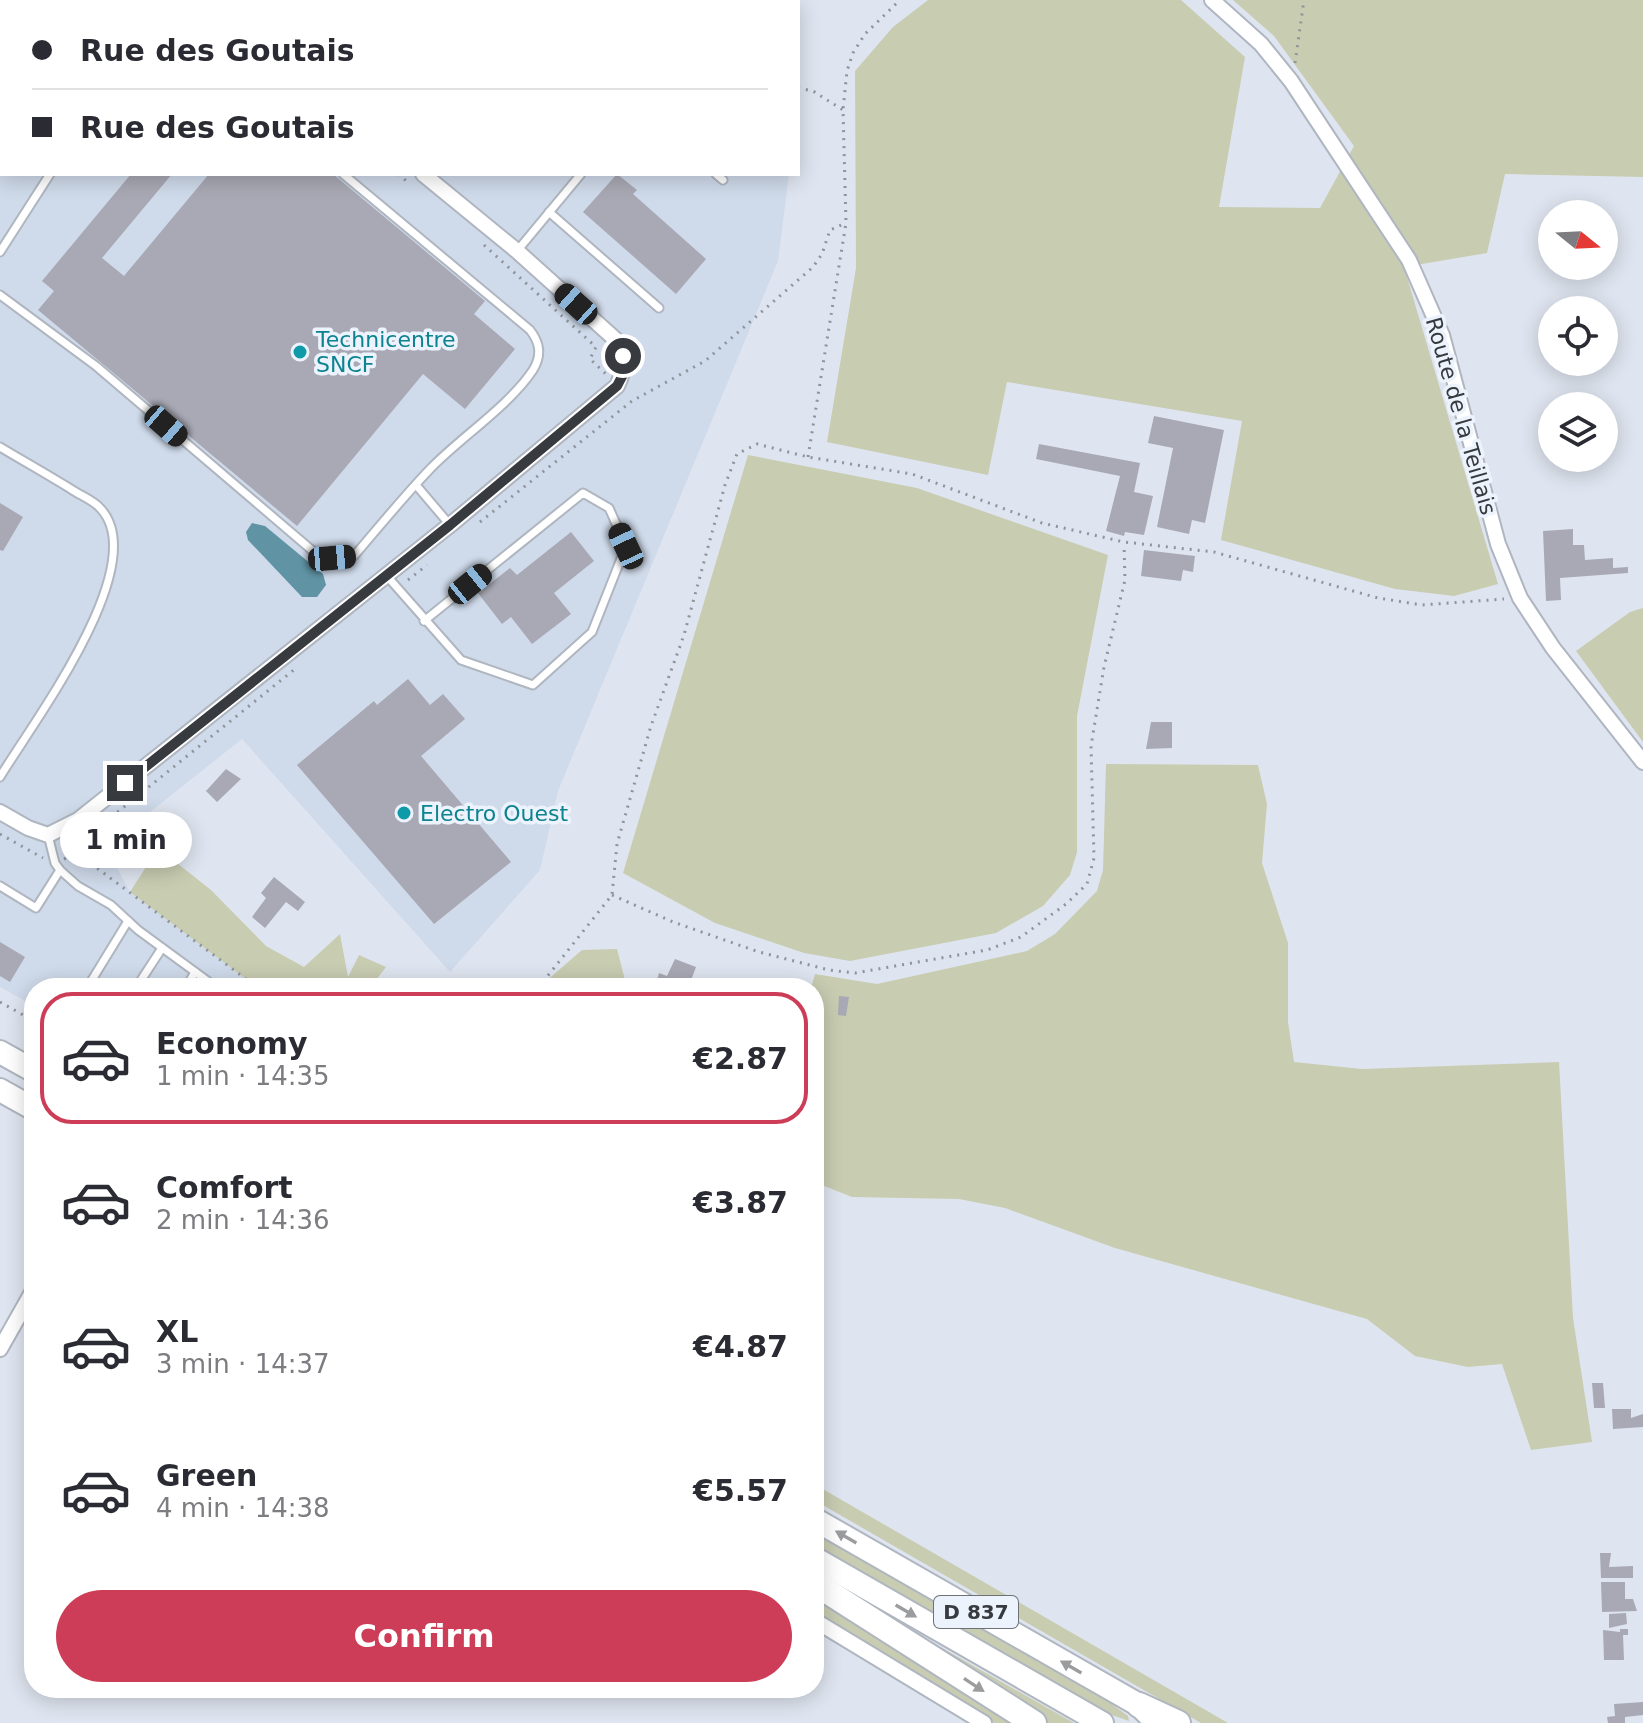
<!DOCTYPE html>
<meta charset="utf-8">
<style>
body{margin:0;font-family:"DejaVu Sans",sans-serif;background:#f2f2f3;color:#2b2b33;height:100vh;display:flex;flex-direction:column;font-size:30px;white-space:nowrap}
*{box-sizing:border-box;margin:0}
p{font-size:26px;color:#7c7c81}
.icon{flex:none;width:44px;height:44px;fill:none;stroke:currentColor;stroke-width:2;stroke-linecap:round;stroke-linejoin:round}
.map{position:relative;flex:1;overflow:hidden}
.panel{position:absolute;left:24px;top:978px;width:800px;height:720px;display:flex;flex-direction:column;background:#fff;border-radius:32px;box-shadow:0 4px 20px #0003}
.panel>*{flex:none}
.guide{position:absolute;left:0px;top:0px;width:800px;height:176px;box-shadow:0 4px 20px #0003;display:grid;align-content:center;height:176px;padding:0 32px;background:#fff}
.needle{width:52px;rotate:108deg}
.fabs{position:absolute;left:1538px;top:200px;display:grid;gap:16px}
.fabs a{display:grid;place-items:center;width:80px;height:80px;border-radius:50%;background:#fff;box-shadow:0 4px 20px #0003;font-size:40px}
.end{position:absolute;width:36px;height:36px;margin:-18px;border:10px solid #373a3e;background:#fff;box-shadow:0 0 0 4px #fff}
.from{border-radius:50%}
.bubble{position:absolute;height:56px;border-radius:28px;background:#fff;box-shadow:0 4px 20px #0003;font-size:26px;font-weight:600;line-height:56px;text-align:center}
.car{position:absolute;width:24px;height:48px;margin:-24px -12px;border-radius:10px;box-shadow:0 0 6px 2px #0007;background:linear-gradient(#222 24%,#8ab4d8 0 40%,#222 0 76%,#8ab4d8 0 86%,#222 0)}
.guide b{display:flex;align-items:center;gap:28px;height:76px;font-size:30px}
.guide b+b{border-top:2px solid #e1e1e2}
.guide i{width:20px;height:20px;background:#2b2b33}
ul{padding:14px 0 0;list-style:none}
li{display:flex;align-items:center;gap:24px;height:132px;margin:0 16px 12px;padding:0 16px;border:4px solid transparent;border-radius:32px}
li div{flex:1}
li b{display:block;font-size:30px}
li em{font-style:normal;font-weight:600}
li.active{border-color:#cd3d57}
li>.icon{width:72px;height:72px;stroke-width:1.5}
.primary-button{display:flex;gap:16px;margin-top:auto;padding:16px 32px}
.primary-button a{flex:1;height:92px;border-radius:48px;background:#cd3d57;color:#fff;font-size:32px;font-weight:600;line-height:92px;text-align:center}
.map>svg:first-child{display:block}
</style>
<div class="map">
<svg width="1643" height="1723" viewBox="0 0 1643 1723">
<rect width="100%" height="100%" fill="#dfe5f0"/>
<polygon fill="#cfdaea" points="0,0 727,0 2,2 2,174 789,174 778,261 558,791 540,870 450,972 242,739 106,847 130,892 258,988 34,988 34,1006 0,987"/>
<g fill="#c8ccb1">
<polygon points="928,0 1181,0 1245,57 1219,207 1320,208 1354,146 1274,36 1233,0 1643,0 1643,177 1505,174 1487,253 1404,267 1498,584 1454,596 1395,589 1221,540 1242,421 1007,382 988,475 827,442 856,268 855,71 893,27"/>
<polygon points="748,455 917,488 1108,555 1077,716 1077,852 1070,875 1043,906 996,933 850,961 804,953 715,923 623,873"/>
<polygon points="1643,608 1643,742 1576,651 1630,612"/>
<polygon points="1106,764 1258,765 1267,804 1262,863 1288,943 1288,1022 1294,1062 1362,1069 1559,1062 1573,1318 1592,1442 1531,1450 1502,1364 1468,1367 1415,1356 1367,1319 1115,1248 1005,1208 959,1199 852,1197 814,1182 814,988 811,988 815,974 877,984 1027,951 1055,934 1097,891 1103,870"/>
<polygon points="158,848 211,890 266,946 304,967 340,934 348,977 359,955 386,967 370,988 258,988 130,892"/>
<polygon points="617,949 627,988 538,988 582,950"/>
<polygon points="814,1484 1228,1723 1201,1723 814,1500"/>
<polygon points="814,1532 1105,1699 1128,1716 1129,1721 1101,1711 814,1548"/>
<polygon points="814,1597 1011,1723 994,1723 814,1614"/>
<polygon points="900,1624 1074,1723 1047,1723 914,1637"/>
</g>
<polygon fill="#6093a4" points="252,523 265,526 323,574 326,585 317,597 302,597 248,540 246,532"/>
<g fill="#a8a9b4">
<polygon points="131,174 172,174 102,258 124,276 209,174 333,174 485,301 474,314 515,349 465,409 423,374 297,526 38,310 54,291 42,281"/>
<polygon points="617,174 637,190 633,194 706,259 676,294 583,212"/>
<polygon points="1154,416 1224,430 1205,523 1192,520 1189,534 1157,527 1173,448 1148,443"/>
<polygon points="1039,444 1140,463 1134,492 1153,496 1144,535 1125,532 1124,536 1106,531 1120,476 1036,459"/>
<polygon points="0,503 23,517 3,551 0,550"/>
<polygon points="1573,529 1573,545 1584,545 1585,560 1613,558 1613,568 1628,567 1628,573 1560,578 1561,600 1546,601 1543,531"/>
<polygon points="571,532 594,561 554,593 571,614 532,644 511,617 502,624 478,593 510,568 517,575"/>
<polygon points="1144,550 1195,556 1193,572 1183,570 1181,581 1141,576"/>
<polygon points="408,679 430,705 443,694 465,719 421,756 511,862 434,924 297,765 374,701 377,705"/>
<polygon points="1151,722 1172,722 1172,748 1146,749"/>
<polygon points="226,769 241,779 217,802 206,791"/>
<polygon points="274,877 305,902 298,911 286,902 265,928 252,917 266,898 261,893"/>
<polygon points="0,942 25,957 10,982 0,976"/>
<polygon points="675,959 696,967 688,988 667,988 656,984 659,973 667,976"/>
<polygon points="839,996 849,997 846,1016 838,1015"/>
<polygon points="1592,1383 1603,1383 1605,1408 1594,1408"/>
<polygon points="1612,1409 1631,1409 1631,1418 1643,1414 1643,1427 1613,1429"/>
<polygon points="1600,1553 1611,1553 1609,1567 1633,1566 1633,1578 1601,1578"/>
<polygon points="1601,1582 1625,1582 1625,1599 1633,1599 1637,1611 1602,1612"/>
<polygon points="1626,1613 1627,1624 1609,1628 1609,1614"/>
<polygon points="1620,1629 1628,1629 1628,1635 1623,1635 1624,1660 1604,1660 1603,1630 1620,1632"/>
<polygon points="1643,1702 1643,1715 1625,1717 1625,1723 1608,1723 1607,1717 1615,1716 1614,1704"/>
</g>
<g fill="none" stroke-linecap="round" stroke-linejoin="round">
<g stroke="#afb6c0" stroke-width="11">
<g id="lane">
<polyline points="298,0 300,2"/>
<polyline points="382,2 384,0"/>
<polyline points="0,71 2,68"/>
<polyline points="0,105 2,106"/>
<polyline points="716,174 723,180"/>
<polyline points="549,212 659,308"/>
<polyline points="517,251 581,174"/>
<polyline points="0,252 50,174"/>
<path d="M0,295l96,71 218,186 18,6 22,-2c25,-29 50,-60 77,-88 30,-31 78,-62 102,-98 9,-15 7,-27 -3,-40l-187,-156"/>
<path d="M0,447c25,15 50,29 74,44 8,5 20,10 26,17 54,56 -69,217 -100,269"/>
<polyline points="416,485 450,525"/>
<polyline points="386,575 461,660 533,685 592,632 626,546 609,508 583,493 424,621"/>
<polyline points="60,870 78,886 111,905 138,930 217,988"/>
<polyline points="0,886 36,908 60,870 55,863 48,835"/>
<polyline points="87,988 128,921"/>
<polyline points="136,988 162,948"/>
<polyline points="186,988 195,972"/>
</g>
</g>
<g stroke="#afb6c0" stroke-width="18">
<g id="street">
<polyline points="195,0 198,2"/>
<polyline points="1212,0 1261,44 1291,81 1409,260 1442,335 1498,544 1520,598 1553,648 1643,762"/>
<path d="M0,812l28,16 20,7 30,-15 372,-295 167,-139c9,-18 7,-28 -1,-46l-99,-89 -94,-77"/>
<polyline points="0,1349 34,1289"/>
<polyline points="814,1620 984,1723"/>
</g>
</g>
<g stroke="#afb6c0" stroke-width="26">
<g id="primary">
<polyline points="0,1052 34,1071"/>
<polyline points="0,1090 34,1109"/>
<polyline points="814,1519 1139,1705 1151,1717"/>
<polyline points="814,1558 1102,1723"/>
</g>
</g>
<g stroke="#afb6c0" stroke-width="28">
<g id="highway">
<polyline points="814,1583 1034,1723"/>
<polyline points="1139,1705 1178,1723"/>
</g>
</g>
<g stroke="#8f949b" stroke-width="3" stroke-dasharray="2 6" stroke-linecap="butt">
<polyline points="167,0 170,2"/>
<polyline points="655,0 658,2"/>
<polyline points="1295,63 1304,0"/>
<polyline points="798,88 813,91 843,110"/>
<polyline points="398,174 410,184"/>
<polyline points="484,245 596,347 590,359 607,375"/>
<polyline points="808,457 846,223 843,110 847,71 853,53 865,34 900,0"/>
<polyline points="480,522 632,401 705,361 813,267 822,254 830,230 846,223"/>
<polyline points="408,580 427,565"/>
<polyline points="0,834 43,858"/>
<polyline points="78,854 258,988"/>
<polyline points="64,859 78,853 109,819 295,669"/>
<polyline points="612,895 673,922 759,952 829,970 855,973 987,950 1021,937 1066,904 1087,884 1094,858 1091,746 1104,667 1125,580 1124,544"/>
<polyline points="538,988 612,895 617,844 651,726 684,635 725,485 737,454 757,444 808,457 912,474 1042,523 1124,542 1214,552 1378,598 1422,605 1504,599"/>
<polyline points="0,1002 34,1021"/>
</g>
<use href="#lane" stroke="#fff" stroke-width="7"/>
<use href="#street" stroke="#fff" stroke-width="14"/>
<use href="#primary" stroke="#fff" stroke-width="22"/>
<use href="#highway" stroke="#fff" stroke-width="24"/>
</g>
<defs><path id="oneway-solid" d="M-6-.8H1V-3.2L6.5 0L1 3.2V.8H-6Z" transform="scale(2)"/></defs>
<g fill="#9b9c9e">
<use href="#oneway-solid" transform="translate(846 1537) rotate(-150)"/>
<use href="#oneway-solid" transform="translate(906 1611) rotate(30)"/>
<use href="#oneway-solid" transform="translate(1071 1667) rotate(-150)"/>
<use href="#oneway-solid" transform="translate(974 1685) rotate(33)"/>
</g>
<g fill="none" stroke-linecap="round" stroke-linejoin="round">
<polyline stroke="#373a3e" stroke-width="10" points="125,783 450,525 617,386 625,371 623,356"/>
</g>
<g fill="#0f9aa8" stroke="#ecf3fd" stroke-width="3">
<circle cx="300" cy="352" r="8"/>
<circle cx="404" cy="813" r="8"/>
</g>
<g text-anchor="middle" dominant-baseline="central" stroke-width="7" stroke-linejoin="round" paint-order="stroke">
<rect fill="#ecf3fd" stroke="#6d7277" stroke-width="2" x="934" y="1596" width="84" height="32" rx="6"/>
<g font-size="20" font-weight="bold" fill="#373a3e">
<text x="976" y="1612">D 837</text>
</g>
<g font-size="22" fill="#0d838f" stroke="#ecf3fd" text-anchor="start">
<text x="316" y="339">Technicentre<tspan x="316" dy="25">SNCF</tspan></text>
<text x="420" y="813">Electro Ouest</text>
</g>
<g font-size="22" fill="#373a3e" stroke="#ecf3fd">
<text transform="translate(1461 416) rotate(74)">Route de la Teillais</text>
</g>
</g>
</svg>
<div class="fabs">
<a><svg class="needle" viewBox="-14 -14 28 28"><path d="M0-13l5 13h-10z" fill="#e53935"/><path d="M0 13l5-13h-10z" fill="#7c7c81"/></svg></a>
<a><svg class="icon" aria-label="locate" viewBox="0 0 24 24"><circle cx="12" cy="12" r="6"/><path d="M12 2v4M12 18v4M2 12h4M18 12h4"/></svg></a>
<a><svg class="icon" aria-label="layers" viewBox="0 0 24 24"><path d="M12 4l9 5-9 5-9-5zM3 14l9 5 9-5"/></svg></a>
</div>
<i class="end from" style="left:623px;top:356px"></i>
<i class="end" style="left:125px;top:783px"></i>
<div class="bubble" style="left:60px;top:812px;width:132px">1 min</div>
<i class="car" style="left:576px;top:304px;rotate:312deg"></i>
<i class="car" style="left:166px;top:426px;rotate:131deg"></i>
<i class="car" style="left:626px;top:546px;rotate:335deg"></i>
<i class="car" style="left:332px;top:558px;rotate:85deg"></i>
<i class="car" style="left:470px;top:584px;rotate:51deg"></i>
<div class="guide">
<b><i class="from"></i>Rue des Goutais</b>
<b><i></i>Rue des Goutais</b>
</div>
<section class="panel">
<ul>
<li class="active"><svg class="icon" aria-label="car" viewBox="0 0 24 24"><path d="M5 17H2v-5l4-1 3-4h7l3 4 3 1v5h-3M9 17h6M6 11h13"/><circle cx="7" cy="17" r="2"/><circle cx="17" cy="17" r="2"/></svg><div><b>Economy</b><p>1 min · 14:35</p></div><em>€2.87</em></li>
<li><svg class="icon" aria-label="car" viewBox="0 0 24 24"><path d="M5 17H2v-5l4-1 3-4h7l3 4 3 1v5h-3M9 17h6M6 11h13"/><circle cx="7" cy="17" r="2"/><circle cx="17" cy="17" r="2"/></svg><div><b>Comfort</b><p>2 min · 14:36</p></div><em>€3.87</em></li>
<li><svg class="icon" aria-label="car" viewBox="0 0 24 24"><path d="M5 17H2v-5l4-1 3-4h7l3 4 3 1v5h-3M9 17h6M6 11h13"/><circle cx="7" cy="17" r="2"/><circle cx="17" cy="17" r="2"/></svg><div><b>XL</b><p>3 min · 14:37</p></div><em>€4.87</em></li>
<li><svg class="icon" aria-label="car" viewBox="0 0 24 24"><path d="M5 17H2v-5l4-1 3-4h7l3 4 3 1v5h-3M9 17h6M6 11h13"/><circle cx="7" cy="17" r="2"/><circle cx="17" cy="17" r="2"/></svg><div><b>Green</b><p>4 min · 14:38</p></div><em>€5.57</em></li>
</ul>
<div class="primary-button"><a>Confirm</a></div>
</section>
</div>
